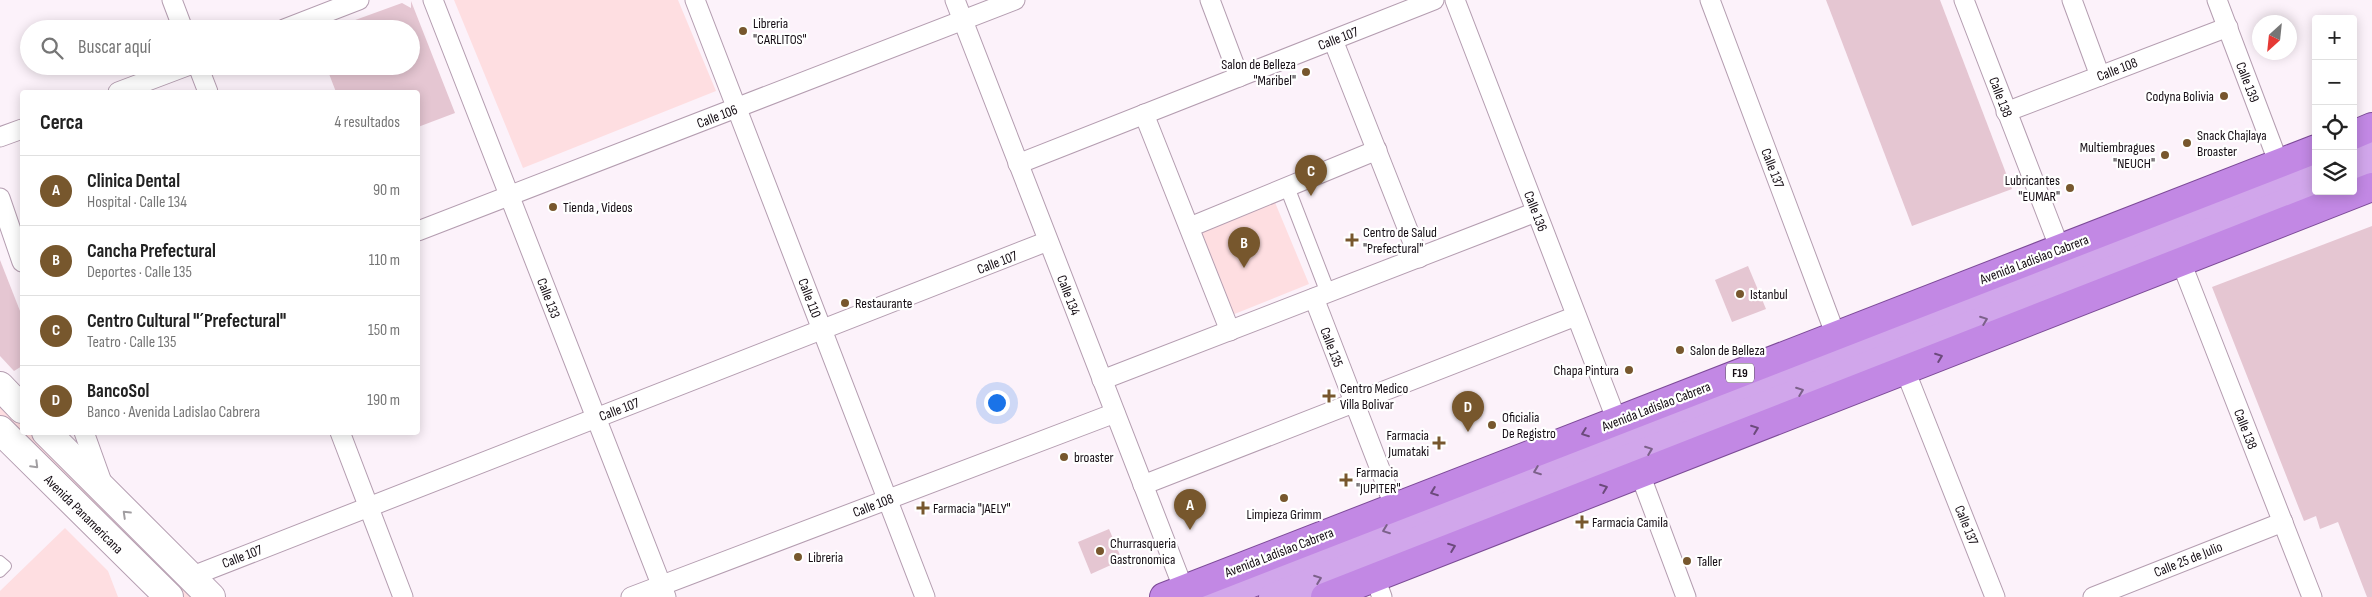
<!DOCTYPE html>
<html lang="es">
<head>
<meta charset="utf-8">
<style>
  body { margin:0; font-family:"Sofia Sans Condensed",sans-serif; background:#f2f2f2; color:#222 }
  .controls { position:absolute; right:15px; top:15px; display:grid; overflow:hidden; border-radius:5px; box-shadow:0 2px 12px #0003 }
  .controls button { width:45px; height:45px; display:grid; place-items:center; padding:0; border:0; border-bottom:1px solid #e0e0e0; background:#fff; color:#222; font:25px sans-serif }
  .compass { position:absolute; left:2252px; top:15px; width:45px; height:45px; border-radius:50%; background:#fff; box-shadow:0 2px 12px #0003; rotate:207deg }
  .you { position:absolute; left:996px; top:402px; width:18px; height:18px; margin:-12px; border:4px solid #fff; border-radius:50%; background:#1a73e8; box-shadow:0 0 0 8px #1a73e833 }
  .badge { display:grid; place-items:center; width:32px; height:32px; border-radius:50%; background:#77572d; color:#fff; font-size:16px; font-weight:700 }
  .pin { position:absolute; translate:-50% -41px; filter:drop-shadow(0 1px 2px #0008) }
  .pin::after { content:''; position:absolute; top:26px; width:18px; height:15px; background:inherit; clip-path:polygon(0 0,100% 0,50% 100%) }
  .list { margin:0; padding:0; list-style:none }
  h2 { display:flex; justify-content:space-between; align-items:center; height:65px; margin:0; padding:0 20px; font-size:21px }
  h2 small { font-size:16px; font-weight:400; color:#767676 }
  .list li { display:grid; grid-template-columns:32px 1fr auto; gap:15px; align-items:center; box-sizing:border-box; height:70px; padding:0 20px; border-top:1px solid #e0e0e0 }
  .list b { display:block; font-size:19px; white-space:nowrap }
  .list p { margin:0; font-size:16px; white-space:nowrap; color:#767676 }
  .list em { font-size:16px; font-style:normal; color:#767676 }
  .icon { flex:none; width:28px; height:28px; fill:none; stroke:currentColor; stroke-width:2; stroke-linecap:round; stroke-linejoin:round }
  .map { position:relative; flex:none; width:2372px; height:597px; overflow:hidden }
  .search { position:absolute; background:#fff; box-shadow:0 2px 12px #0003; left:20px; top:20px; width:400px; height:55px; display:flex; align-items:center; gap:12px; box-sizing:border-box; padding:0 18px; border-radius:28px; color:#767676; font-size:19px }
  .panel { position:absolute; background:#fff; box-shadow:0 2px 12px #0003; left:20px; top:90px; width:400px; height:345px; border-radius:5px }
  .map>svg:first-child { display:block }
  .green { fill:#fedee1 }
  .building { fill:#e5c6d2 }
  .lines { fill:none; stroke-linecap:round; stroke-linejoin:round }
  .service-casing { stroke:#b49db0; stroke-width:12 }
  .pedestrian-casing { stroke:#b49db0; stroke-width:16 }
  .minor-casing { stroke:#b49db0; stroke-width:21 }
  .secondary-casing { stroke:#b49db0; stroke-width:30 }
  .primary-casing { stroke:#7c4a97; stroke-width:30 }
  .trunk-casing { stroke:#7c4a97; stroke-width:30 }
  .service { stroke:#fff; stroke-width:10 }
  .pedestrian { stroke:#fff; stroke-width:14 }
  .minor { stroke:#fff; stroke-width:19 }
  .secondary { stroke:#fff; stroke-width:28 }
  .primary { stroke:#d1a6eb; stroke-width:28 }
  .trunk { stroke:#c288e4; stroke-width:28 }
  .oneway { stroke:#7c618a }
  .oneway2 { stroke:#6c4a7c }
  .oneway3 { stroke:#a19ea1 }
  .poi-dot { fill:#77572d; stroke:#fff; stroke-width:2 }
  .labels { text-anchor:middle; stroke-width:4.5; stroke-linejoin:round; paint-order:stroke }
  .shield { fill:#fff; stroke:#5b565a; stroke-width:1 }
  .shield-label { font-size:12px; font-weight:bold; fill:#150d14 }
  .poi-label { font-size:14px; fill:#150d14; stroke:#fff; text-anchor:start }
  .street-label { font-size:14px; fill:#150d14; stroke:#fff }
</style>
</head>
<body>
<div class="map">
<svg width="2372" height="597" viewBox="0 0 2372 597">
  <rect width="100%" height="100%" fill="#fcf2fa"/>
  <g class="green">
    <path d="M454,0h224l38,91 -193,77z"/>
    <path d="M1274,200l35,84 -77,31 -35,-83z"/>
    <path d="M0,402l22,22v8l9,1 166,164h-13l-184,-181z"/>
    <path d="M65,528l43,43 10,26h-118v-6z"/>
  </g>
  <g class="building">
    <path d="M1826,0h114l72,189 -100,37z"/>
    <path d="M411,1l44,112 -37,14v-35h-82l-10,-26h85v-37l-75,-2 66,-24 9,5z"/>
    <path d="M2372,226v371h-5l-29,-75 -18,7 -4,-13 -12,5 -92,-234z"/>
    <path d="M0,260l22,56v50l-8,5 -14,-15z"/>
    <path d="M1748,266l18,43 -34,13 -17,-42z"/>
    <path d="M1109,529l13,31 -31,14 -13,-32z"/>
  </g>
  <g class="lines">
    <defs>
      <path id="service" d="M0,561l6,5 -6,6"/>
      <path id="pedestrian" d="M1287,187l41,106"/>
      <g id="minor">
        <path d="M172,0l11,29"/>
        <path d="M433,0l233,597"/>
        <path d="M695,0l230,597"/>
        <path d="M955,0l229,590"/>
        <path d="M1210,0l29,77"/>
        <path d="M1455,0l162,421"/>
        <path d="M1710,0l126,336"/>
        <path d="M1964,0l96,249"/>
        <path d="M2072,0l28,76"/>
        <path d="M2217,0l62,164"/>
        <path d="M284,29l75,-29"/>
        <path d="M1333,40l86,218"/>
        <path d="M198,66l10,26"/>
        <path d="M118,92l69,-26"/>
        <path d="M2006,112l222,-85"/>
        <path d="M1144,114l86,217"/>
        <path d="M0,137l22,-8"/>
        <path d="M1018,164l416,-164"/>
        <path d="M0,198l22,64"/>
        <path d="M1190,227l187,-77"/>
        <path d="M418,231l597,-231"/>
        <path d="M2181,262l131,335"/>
        <path d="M1314,298l81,210"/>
        <path d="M1905,370l90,227"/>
        <path d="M1102,380l434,-168"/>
        <path d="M84,432l19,53"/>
        <path d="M340,432l63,165"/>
        <path d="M1640,474l46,123"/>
        <path d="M1143,485l433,-169"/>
        <path d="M190,577l858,-336"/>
        <path d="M1375,578l7,19"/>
        <path d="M631,597l484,-184"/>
        <path d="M2093,597l190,-75"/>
      </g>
      <g id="secondary">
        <path d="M0,386l22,23"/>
        <path d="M0,430l169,167"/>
        <path d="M46,432l165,165"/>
      </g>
      <g id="primary">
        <path d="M2353,151l19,-7"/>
        <path d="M2353,176l19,-7"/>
        <path d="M1216,597l1100,-431"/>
        <path d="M1273,597l1043,-406"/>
      </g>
      <g id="trunk">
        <path d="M2353,135l19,-8"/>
        <path d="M1164,597l1152,-448"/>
        <path d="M1325,597l1047,-410"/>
      </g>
    </defs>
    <use href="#service" class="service-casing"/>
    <use href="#pedestrian" class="pedestrian-casing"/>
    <use href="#minor" class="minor-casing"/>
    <use href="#secondary" class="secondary-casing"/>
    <use href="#primary" class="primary-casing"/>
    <use href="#trunk" class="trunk-casing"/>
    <use href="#service" class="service"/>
    <use href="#pedestrian" class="pedestrian"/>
    <use href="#minor" class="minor"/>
    <use href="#secondary" class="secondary"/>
    <use href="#primary" class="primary"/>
    <use href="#trunk" class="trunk"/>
  </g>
  <defs><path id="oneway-chevron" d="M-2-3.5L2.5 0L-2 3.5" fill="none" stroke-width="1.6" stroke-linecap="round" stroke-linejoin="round" transform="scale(1.25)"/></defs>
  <g class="oneway">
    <use href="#oneway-chevron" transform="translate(1984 320) rotate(-21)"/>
    <use href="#oneway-chevron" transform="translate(1800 391) rotate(-21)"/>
    <use href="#oneway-chevron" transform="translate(1649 450) rotate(-21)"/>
    <use href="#oneway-chevron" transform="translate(1537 471) rotate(159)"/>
    <use href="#oneway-chevron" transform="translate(1386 530) rotate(159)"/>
    <use href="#oneway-chevron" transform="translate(1318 579) rotate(-21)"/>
  </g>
  <g class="oneway2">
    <use href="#oneway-chevron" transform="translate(1939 357) rotate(-21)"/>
    <use href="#oneway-chevron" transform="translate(1755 429) rotate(-21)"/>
    <use href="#oneway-chevron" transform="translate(1585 433) rotate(159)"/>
    <use href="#oneway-chevron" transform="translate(1604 488) rotate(-21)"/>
    <use href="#oneway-chevron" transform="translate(1434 492) rotate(159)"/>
    <use href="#oneway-chevron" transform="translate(1452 547) rotate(-21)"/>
  </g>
  <g class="oneway3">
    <use href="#oneway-chevron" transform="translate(35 465) rotate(45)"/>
    <use href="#oneway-chevron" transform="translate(126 514) rotate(-136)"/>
  </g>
  <g class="poi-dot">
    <circle cx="743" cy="31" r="5"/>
    <circle cx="1306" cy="72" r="5"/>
    <circle cx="2224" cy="96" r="5"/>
    <circle cx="2187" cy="143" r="5"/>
    <circle cx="2165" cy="155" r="5"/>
    <circle cx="2070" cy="188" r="5"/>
    <circle cx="553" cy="207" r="5"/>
    <path d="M1349.5 232.5h5v5h5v5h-5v5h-5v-5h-5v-5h5z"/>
    <circle cx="1740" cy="294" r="5"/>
    <circle cx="845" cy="303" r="5"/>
    <circle cx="1680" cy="350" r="5"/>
    <circle cx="1629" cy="370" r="5"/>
    <path d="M1326.5 388.5h5v5h5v5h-5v5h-5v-5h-5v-5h5z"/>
    <circle cx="1492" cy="425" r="5"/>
    <path d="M1436.5 435.5h5v5h5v5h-5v5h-5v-5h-5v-5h5z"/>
    <circle cx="1064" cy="457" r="5"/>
    <path d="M1343.5 472.5h5v5h5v5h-5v5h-5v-5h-5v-5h5z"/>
    <circle cx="1284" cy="498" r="5"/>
    <path d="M920.5 500.5h5v5h5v5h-5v5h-5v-5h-5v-5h5z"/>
    <path d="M1579.5 514.5h5v5h5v5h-5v5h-5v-5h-5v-5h5z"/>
    <circle cx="1100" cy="551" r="5"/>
    <circle cx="798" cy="557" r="5"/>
    <circle cx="1687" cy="561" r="5"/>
  </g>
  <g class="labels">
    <rect class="shield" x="1726" y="363.5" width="28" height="19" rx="4"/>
    <g class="shield-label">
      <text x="1740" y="377">F19</text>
    </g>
    <g class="poi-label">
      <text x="753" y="28">Libreria<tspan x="753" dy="16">"CARLITOS"</tspan></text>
      <text x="1296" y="69" text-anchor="end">Salon de Belleza<tspan x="1296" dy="16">"Maribel"</tspan></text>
      <text x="2214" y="101" text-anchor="end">Codyna Bolivia</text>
      <text x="2197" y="140">Snack Chajlaya<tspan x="2197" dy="16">Broaster</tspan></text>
      <text x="2155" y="152" text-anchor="end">Multiembragues<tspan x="2155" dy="16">"NEUCH"</tspan></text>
      <text x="2060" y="185" text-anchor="end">Lubricantes<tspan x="2060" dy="16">"EUMAR"</tspan></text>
      <text x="563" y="212">Tienda , Videos</text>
      <text x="1363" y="237">Centro de Salud<tspan x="1363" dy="16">"Prefectural"</tspan></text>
      <text x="1750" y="299">Istanbul</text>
      <text x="855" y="308">Restaurante</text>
      <text x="1690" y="355">Salon de Belleza</text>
      <text x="1619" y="375" text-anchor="end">Chapa Pintura</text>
      <text x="1340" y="393">Centro Medico<tspan x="1340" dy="16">Villa Bolivar</tspan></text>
      <text x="1502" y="422">Oficialia<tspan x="1502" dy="16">De Registro</tspan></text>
      <text x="1429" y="440" text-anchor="end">Farmacia<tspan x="1429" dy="16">Jumataki</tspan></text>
      <text x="1074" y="462">broaster</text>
      <text x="1356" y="477">Farmacia<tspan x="1356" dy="16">"JUPITER"</tspan></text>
      <text x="933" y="513">Farmacia "JAELY"</text>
      <text x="1284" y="519" text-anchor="middle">Limpieza Grimm</text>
      <text x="1592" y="527">Farmacia Camila</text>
      <text x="1110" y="548">Churrasqueria<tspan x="1110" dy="16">Gastronomica</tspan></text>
      <text x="808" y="562">Libreria</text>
      <text x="1697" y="566">Taller</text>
    </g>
    <g class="street-label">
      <text transform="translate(1338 38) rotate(-21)" y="5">Calle 107</text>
      <text transform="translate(2117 69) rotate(-21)" y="5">Calle 108</text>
      <text transform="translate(2248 82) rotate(69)" y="5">Calle 139</text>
      <text transform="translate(2001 97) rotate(69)" y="5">Calle 138</text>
      <text transform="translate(717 116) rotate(-21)" y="5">Calle 106</text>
      <text transform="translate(1773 168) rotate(69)" y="5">Calle 137</text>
      <text transform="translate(1536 211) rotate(69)" y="5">Calle 136</text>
      <text transform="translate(2034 259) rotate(-21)" y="5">Avenida Ladislao Cabrera</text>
      <text transform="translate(997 262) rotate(-21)" y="5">Calle 107</text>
      <text transform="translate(1069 295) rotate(69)" y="5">Calle 134</text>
      <text transform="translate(549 298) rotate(69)" y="5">Calle 133</text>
      <text transform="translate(810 298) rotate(69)" y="5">Calle 110</text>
      <text transform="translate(1332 347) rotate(69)" y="5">Calle 135</text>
      <text transform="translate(1656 406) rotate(-21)" y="5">Avenida Ladislao Cabrera</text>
      <text transform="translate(619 409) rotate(-21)" y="5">Calle 107</text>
      <text transform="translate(2246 429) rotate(69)" y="5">Calle 138</text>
      <text transform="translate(873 505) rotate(-21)" y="5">Calle 108</text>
      <text transform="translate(84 514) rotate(45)" y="5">Avenida Panamericana</text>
      <text transform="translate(1967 525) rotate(68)" y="5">Calle 137</text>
      <text transform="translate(1279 552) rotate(-21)" y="5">Avenida Ladislao Cabrera</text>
      <text transform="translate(242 556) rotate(-21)" y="5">Calle 107</text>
      <text transform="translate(2188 559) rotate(-22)" y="5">Calle 25 de Julio</text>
    </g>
  </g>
</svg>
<div class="controls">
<button>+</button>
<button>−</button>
<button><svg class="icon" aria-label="locate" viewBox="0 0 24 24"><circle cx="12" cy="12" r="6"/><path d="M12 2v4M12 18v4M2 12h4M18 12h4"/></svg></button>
<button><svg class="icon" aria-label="layers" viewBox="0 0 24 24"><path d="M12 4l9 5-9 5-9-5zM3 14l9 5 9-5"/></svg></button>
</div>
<svg class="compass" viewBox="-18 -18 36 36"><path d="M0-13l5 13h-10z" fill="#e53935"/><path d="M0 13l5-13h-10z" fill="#767676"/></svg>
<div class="you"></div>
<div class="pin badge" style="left:1190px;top:530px">A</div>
<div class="pin badge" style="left:1244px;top:268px">B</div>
<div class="pin badge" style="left:1311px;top:196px">C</div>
<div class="pin badge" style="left:1468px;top:432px">D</div>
<div class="search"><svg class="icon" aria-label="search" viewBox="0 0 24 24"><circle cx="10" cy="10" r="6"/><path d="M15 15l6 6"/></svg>Buscar aquí</div>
<section class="panel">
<h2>Cerca<small>4 resultados</small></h2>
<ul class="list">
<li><span class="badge">A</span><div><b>Clinica Dental</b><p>Hospital · Calle 134</p></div><em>90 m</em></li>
<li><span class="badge">B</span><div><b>Cancha Prefectural</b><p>Deportes · Calle 135</p></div><em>110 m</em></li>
<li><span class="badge">C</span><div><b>Centro Cultural &quot;´Prefectural&quot;</b><p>Teatro · Calle 135</p></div><em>150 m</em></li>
<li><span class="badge">D</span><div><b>BancoSol</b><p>Banco · Avenida Ladislao Cabrera</p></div><em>190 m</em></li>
</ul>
</section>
</div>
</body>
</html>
